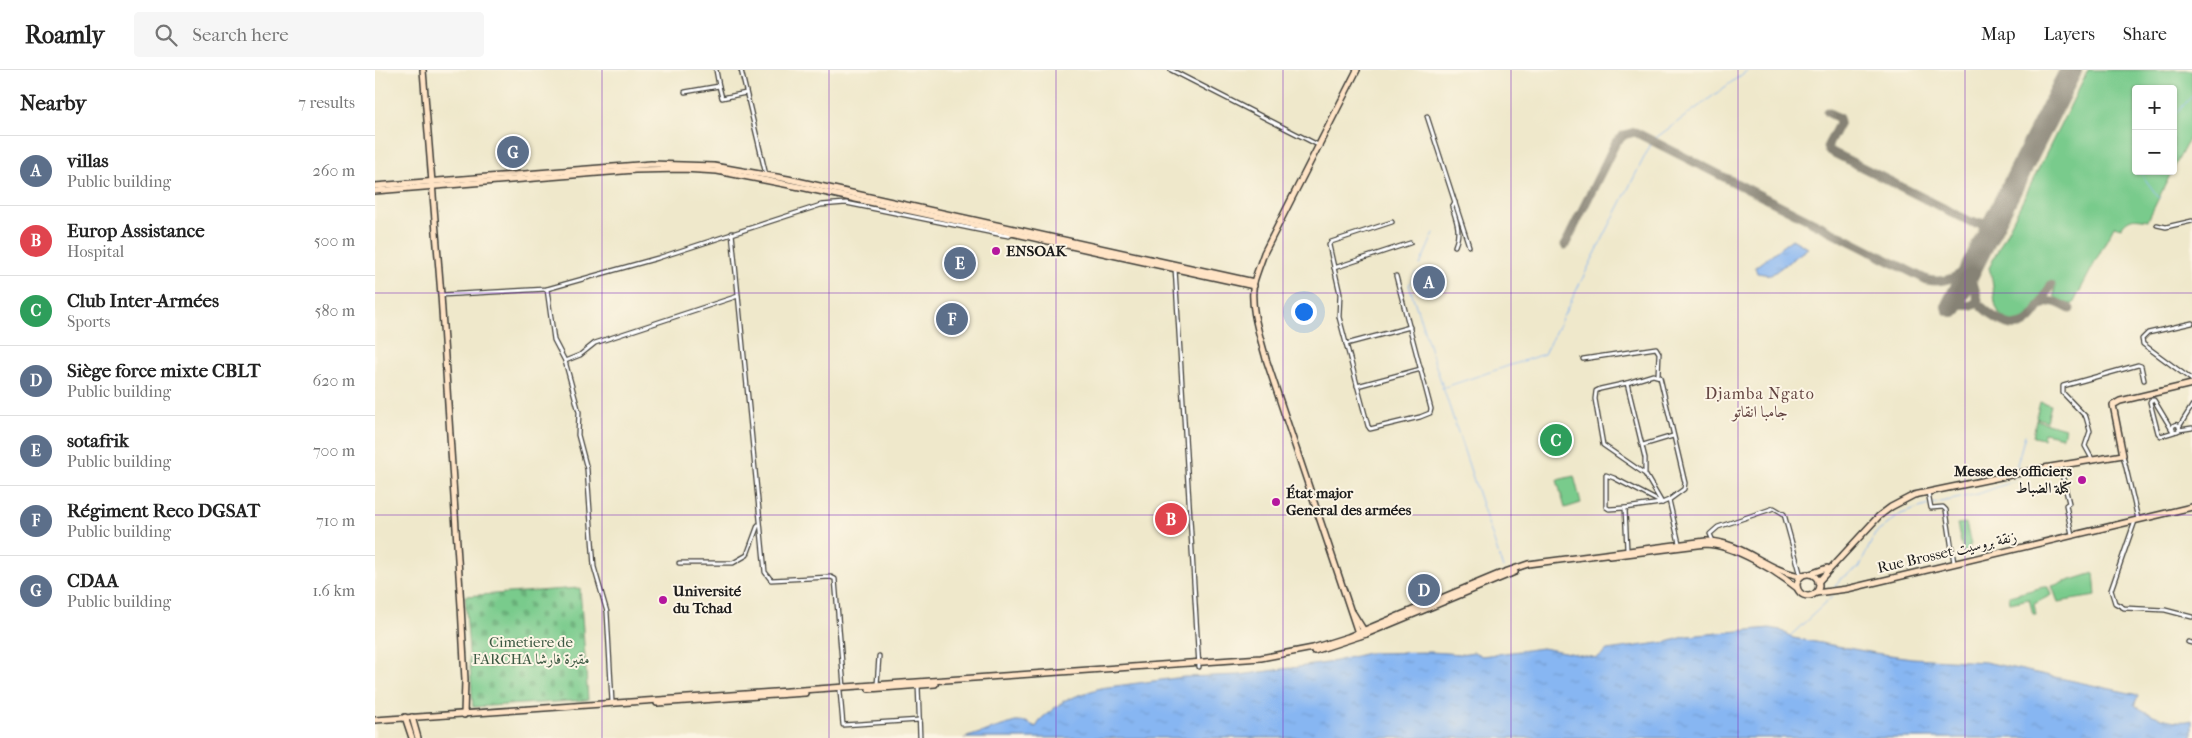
<!DOCTYPE html>
<html lang="en">
<head>
<meta charset="utf-8">
<style>
  body { margin:0; font-family:"IM FELL French Canon",Amiri,serif; background:#f6f6f6; color:#222 }
  .controls { position:absolute; right:15px; top:15px; display:grid; overflow:hidden; border-radius:5px; box-shadow:0 1px 4px #0004 }
  .controls button { width:45px; height:45px; display:grid; place-items:center; padding:0; border:0; border-bottom:1px solid #e0e0e0; background:#fff; color:#222; font:25px sans-serif }
  .you { position:absolute; left:928px; top:241px; width:18px; height:18px; margin:-12px; border:4px solid #fff; border-radius:50%; background:#1a73e8; box-shadow:0 0 0 8px #1a73e833 }
  .badge { display:grid; place-items:center; width:32px; height:32px; border-radius:50%; background:#b45309; color:#fff; font-size:16px; font-weight:700 }
  .pin { position:absolute; translate:-50% -50%; border:2px solid #fff; box-shadow:0 1px 5px #0006 }
  .list { margin:0; padding:0; list-style:none }
  h2 { display:flex; justify-content:space-between; align-items:center; height:65px; margin:0; padding:0 20px; font-size:21px }
  h2 small { font-size:16px; font-weight:400; color:#767676 }
  .list li { display:grid; grid-template-columns:32px 1fr auto; gap:15px; align-items:center; box-sizing:border-box; height:70px; padding:0 20px; border-top:1px solid #e0e0e0 }
  .list b { display:block; font-size:19px; white-space:nowrap }
  .list p { margin:0; font-size:16px; white-space:nowrap; color:#767676 }
  .list em { font-size:16px; font-style:normal; color:#767676 }
  .icon { flex:none; width:28px; height:28px; fill:none; stroke:currentColor; stroke-width:2; stroke-linecap:round; stroke-linejoin:round }
  .map { position:relative; flex:none; width:1817px; height:668px; overflow:hidden }
  header { display:flex; align-items:center; gap:30px; box-sizing:border-box; height:70px; padding:0 25px; background:#fff; border-bottom:1px solid #e0e0e0 }
  header strong { font-size:24px }
  nav { display:flex; gap:28px; margin-inline-start:auto; font-size:18px }
  .search { width:350px; height:45px; background:#f6f6f6; display:flex; align-items:center; gap:12px; box-sizing:border-box; padding:0 18px; border-radius:5px; color:#767676; font-size:19px }
  main { display:flex }
  aside { flex:1; background:#fff }
  .map>svg:first-child { display:block }
  .green { fill:#79cb8c; stroke:#4a7454 }
  .cemetery { fill:url(#cemetery-stones); stroke:#4a7454 }
  .water { fill:url(#water-ripples); stroke:#526987 }
  .lines { fill:none; stroke-linecap:round; stroke-linejoin:round }
  .stream { stroke:#87b6f2; stroke-width:1 }
  .taxiway { stroke:#868274; stroke-width:9 }
  .runway { stroke:#868274; stroke-width:22 }
  .street-casing { stroke:#3c3b36; stroke-width:5.5 }
  .secondary-casing { stroke:#3c3b36; stroke-width:8 }
  .street { stroke:#fff; stroke-width:3 }
  .secondary { stroke:#ffe4c6; stroke-width:5 }
  .grid { fill:none; stroke:#7b2cbf; stroke-width:1; stroke-opacity:0.55 }
  .poi-dot { fill:#b5179e; stroke:#fcf5e5; stroke-width:2 }
  .labels { text-anchor:middle; stroke-width:4; stroke-linejoin:round; paint-order:stroke }
  .poi-label { font-size:15px; font-weight:bold; fill:#1c1c1c; stroke:#fcf5e5; text-anchor:start }
  .street-label { font-size:15px; fill:#1c1c1c; stroke:#fcf5e5 }
  .park-label { font-size:15px; fill:#3d5943; stroke:#fcf5e5 }
  .neighbourhood-label { font-size:16px; letter-spacing:1px; fill:#634441; stroke:#fcf5e5 }
</style>
</head>
<body>
<header>
<strong>Roamly</strong>
<div class="search"><svg class="icon" aria-label="search" viewBox="0 0 24 24"><circle cx="10" cy="10" r="6"/><path d="M15 15l6 6"/></svg>Search here</div>
<nav><a>Map</a><a>Layers</a><a>Share</a></nav>
</header>
<main>
<aside>
<h2>Nearby<small>7 results</small></h2>
<ul class="list">
<li><span class="badge" style="background:#5c6f8a">A</span><div><b>villas</b><p>Public building</p></div><em>260 m</em></li>
<li><span class="badge" style="background:#e0444e">B</span><div><b>Europ Assistance</b><p>Hospital</p></div><em>500 m</em></li>
<li><span class="badge" style="background:#2e9e5b">C</span><div><b>Club Inter-Armées</b><p>Sports</p></div><em>580 m</em></li>
<li><span class="badge" style="background:#5c6f8a">D</span><div><b>Siège force mixte CBLT</b><p>Public building</p></div><em>620 m</em></li>
<li><span class="badge" style="background:#5c6f8a">E</span><div><b>sotafrik</b><p>Public building</p></div><em>700 m</em></li>
<li><span class="badge" style="background:#5c6f8a">F</span><div><b>Régiment Reco DGSAT</b><p>Public building</p></div><em>710 m</em></li>
<li><span class="badge" style="background:#5c6f8a">G</span><div><b>CDAA</b><p>Public building</p></div><em>1.6 km</em></li>
</ul>
</aside>
<div class="map">
<svg width="1817" height="668" viewBox="0 0 1817 668">
  <defs>
    <pattern id="cemetery-stones" width="16" height="16" patternUnits="userSpaceOnUse" patternTransform="scale(1.25)"><rect width="16" height="16" fill="#79cb8c"/><path d="M2 7V4a2 2 0 0 1 4 0v3zM10 15v-3a2 2 0 0 1 4 0v3z" fill="#68ae78"/></pattern>
    <pattern id="water-ripples" width="26" height="14" patternUnits="userSpaceOnUse" patternTransform="scale(1.25)"><rect width="26" height="14" fill="#87b6f2"/><path d="M2 4q2-2 4 0t4 0M15 11q2-2 4 0t4 0" fill="none" stroke="#749ccf"/></pattern>
  </defs>
  <rect width="100%" height="100%" fill="#fcf5e5"/>
  <filter id="ink" filterUnits="userSpaceOnUse"><feTurbulence type="fractalNoise" baseFrequency=".02" numOctaves="2"/><feDisplacementMap in="SourceGraphic" scale="10" xChannelSelector="R" yChannelSelector="G"/><feConvolveMatrix kernelMatrix="1 2 1 2 8 2 1 2 1" color-interpolation-filters="sRGB"/></filter>
  <filter id="wash" filterUnits="userSpaceOnUse"><feTurbulence type="fractalNoise" baseFrequency=".0096" numOctaves="4" result="noise"/><feDisplacementMap in="SourceGraphic" scale="20" xChannelSelector="R" yChannelSelector="G"/><feGaussianBlur stdDeviation="1.12" result="paint"/><feColorMatrix in="noise" values="0 0 0 0 0 0 0 0 0 0 0 0 0 0 0 0 0 1.4 0 .05"/><feComposite in="paint" operator="in"/></filter>
  <g filter="url(#wash)">
    <rect width="100%" height="100%" fill="#efe8cb"/>
    <g class="green">
      <path d="M1713,0h104v63l-19,37v-81h-37v82h36l-24,49c-13,-2 -19,-4 -27,8l-7,-2 -41,78c-9,0 -14,-2 -19,-9l1,-8 -7,-4c-7,14 -18,49 -40,38 -7,-3 -12,-12 -13,-19 -2,-12 -2,-22 -6,-34z"/>
      <path d="M1665,332l11,3 -4,16 -11,-3z"/>
      <path d="M1661,350l29,8 -2,9 -19,-4 -1,6 -10,-2z"/>
      <path d="M1199,406l7,27 -16,5 -8,-28z"/>
      <path d="M1591,453l5,22h-2l1,5 -7,2 -6,-28z"/>
      <path d="M1719,503l2,23 -38,6 -6,-16z"/>
      <path d="M1668,517h5l3,8 -17,9 2,10h-3l-4,-15 -19,4 -1,-7z"/>
    </g>
    <path class="cemetery" d="M205,518l8,112 -115,7 -8,-111z"/>
    <g class="water">
      <path d="M1417,169l16,9 -37,27 -14,-2 -2,-6z"/>
      <path d="M1395,558l10,2 13,8 82,15 37,5 73,4 149,32 4,2 -3,7 1,3c13,9 40,19 56,14v18h-1228l51,-16h11l10,5 6,-9 23,-18 35,-12 84,-11 56,-2 87,-12 41,-10 63,-1 30,2 13,-2 8,4 60,-8 55,10 10,-8 60,-8 21,-6z"/>
    </g>
    <g class="lines">
      <g class="stream">
        <path d="M1798,47l19,-21"/>
        <path d="M1764,101l20,27"/>
        <path d="M1045,195l14,-32"/>
        <path d="M1041,202l-7,13 94,283"/>
        <path d="M1067,318l102,-34 109,-214 95,-70"/>
        <path d="M1640,402l10,-37"/>
        <path d="M1557,434l46,-10 39,-14 -1,-3"/>
        <path d="M1459,518l6,-9 19,-11 16,-34 26,-20 27,-9"/>
        <path d="M1414,567l44,-41"/>
      </g>
      <g class="taxiway">
        <path d="M1452,42l12,6 1,4 -13,25 1,3 143,72c14,3 23,-2 30,-13"/>
        <path d="M1190,175l51,-103 8,-7 11,-3 292,148c21,4 36,-5 49,-21l-5,16 7,25c-8,11 -23,4 -25,-8l5,-12 9,-4"/>
        <path d="M1666,236c9,-9 19,-2 29,3"/>
        <path d="M1607,237c39,35 50,16 69,-22"/>
      </g>
      <path class="runway" d="M1577,236l119,-236"/>
    </g>
  </g>
  <g filter="url(#ink)">
    <g class="lines">
      <defs>
        <g id="street">
          <path d="M341,0l3,16"/>
          <path d="M366,0l25,105"/>
          <path d="M796,0l149,76"/>
          <path d="M310,22l34,-6 3,12 24,-5"/>
          <path d="M1052,46l42,130"/>
          <path d="M1080,132l-3,5c5,15 9,25 3,39"/>
          <path d="M1017,152l-61,20 -2,3 11,49 -1,23 29,109 2,3 50,-12 10,-4 1,-4 -35,-133"/>
          <path d="M1782,155l9,2 26,-6"/>
          <path d="M357,163l33,339 6,8 60,-3 4,2 9,108"/>
          <path d="M800,198l24,399"/>
          <path d="M959,198l76,-25"/>
          <path d="M172,219l7,51 11,21 14,51 -1,23 9,34 7,98 13,45 5,90"/>
          <path d="M66,225l106,-6 111,-31 163,-53 25,-2 157,32 6,1 4,-3"/>
          <path d="M1817,253l-44,10 -6,6 1,5 49,36"/>
          <path d="M971,274l64,-17"/>
          <path d="M1208,289l73,-11 3,5 -1,22"/>
          <path d="M190,291l15,-6 15,-12 143,-47"/>
          <path d="M1252,313l26,-8 7,2 25,106 -1,6 -15,11"/>
          <path d="M982,316l64,-17"/>
          <circle cx="1801" cy="358" r="3.5"/>
          <path d="M1804,357l13,-21"/>
          <path d="M1797,360l-18,-30h-3l-1,2 8,31 3,3 13,-4"/>
          <path d="M1804,360l13,-2"/>
          <path d="M1268,375l30,-9"/>
          <path d="M1748,385l15,64"/>
          <path d="M1717,389l-7,-13 5,-15 -4,-14 -23,-24v-7l75,-21 3,1 3,14"/>
          <path d="M1685,396l9,37 -3,2 6,30"/>
          <path d="M1270,404v-16l-18,-75 -27,6 -4,2 -1,8 8,46 42,29 17,29 7,-3 10,43"/>
          <path d="M1553,422l3,16 12,-1 3,3 8,53"/>
          <path d="M1250,438l-16,1 -3,-2v-32l8,3 48,25"/>
          <path d="M1760,451l-24,69 4,13 9,5 41,2 27,7"/>
          <path d="M1338,471l-3,-7 8,-7 56,-19 10,6 17,62"/>
          <path d="M1252,480l-2,-42 36,-5"/>
          <path d="M304,493h54l14,-8 11,-30"/>
          <path d="M1813,572l4,1"/>
          <path d="M543,614l2,54"/>
          <path d="M502,615l2,-29"/>
          <path d="M465,621l3,34 77,-5"/>
        </g>
        <g id="secondary">
          <path d="M48,0l18,225 20,311 4,74 -1,35"/>
          <path d="M982,0l-93,183c-3,9 -7,19 -10,29 -5,24 6,54 12,77l93,277"/>
          <path d="M0,116l276,-22 63,2 74,13 466,103"/>
          <path d="M0,121l260,-21 48,-1 34,2 88,17 449,98"/>
          <path d="M1235,486l96,-12c28,1 70,27 91,44"/>
          <circle cx="1433" cy="515" r="11"/>
          <path d="M1435,504l17,-6"/>
          <path d="M1443,512l61,-66 12,-9 23,-12 130,-27 79,-13 -10,-50 7,-4 72,-17"/>
          <path d="M1441,523l31,-4 345,-82"/>
          <path d="M978,543l13,21"/>
          <path d="M939,581l52,-17 149,-62"/>
          <path d="M494,619l66,-5"/>
          <path d="M282,633l148,-10"/>
          <path d="M30,647l7,21"/>
          <path d="M37,647l6,21"/>
          <path d="M0,650l886,-62 52,-10 35,-11 151,-63 29,-10 178,-23c36,0 60,30 95,35"/>
        </g>
      </defs>
      <use href="#street" class="street-casing"/>
      <use href="#secondary" class="secondary-casing"/>
      <use href="#street" class="street"/>
      <use href="#secondary" class="secondary"/>
    </g>
  </g>
  <path class="grid" d="M227,0v668M454,0v668M681,0v668M908,0v668M1136,0v668M1363,0v668M1590,0v668M0,223h1817M0,445h1817"/>
  <g class="poi-dot">
    <circle cx="621" cy="181" r="5"/>
    <circle cx="1707" cy="410" r="5"/>
    <circle cx="901" cy="432" r="5"/>
    <circle cx="288" cy="530" r="5"/>
  </g>
  <g class="labels">
    <g class="poi-label">
      <text x="631" y="186">ENSOAK</text>
      <text x="1697" y="406" text-anchor="end">Messe des officiers<tspan x="1697" dy="17">كتلة الضباط</tspan></text>
      <text x="911" y="428">État major<tspan x="911" dy="17">General des armées</tspan></text>
      <text x="298" y="526">Université<tspan x="298" dy="17">du Tchad</tspan></text>
    </g>
    <g class="street-label">
      <text transform="translate(1572 482) rotate(-13)" y="5">Rue Brosset زنقة بروسيت</text>
    </g>
    <g class="park-label">
      <text x="156" y="577">Cimetiere de<tspan x="156" dy="17">FARCHA مقبرة فارشا</tspan></text>
    </g>
    <g class="neighbourhood-label">
      <text x="1385" y="329">Djamba Ngato<tspan x="1385" dy="18">جامبا انقاتو</tspan></text>
    </g>
  </g>
</svg>
<div class="controls">
<button>+</button>
<button>−</button>
</div>
<div class="you"></div>
<div class="pin badge" style="left:1054px;top:212px;background:#5c6f8a">A</div>
<div class="pin badge" style="left:796px;top:449px;background:#e0444e">B</div>
<div class="pin badge" style="left:1181px;top:370px;background:#2e9e5b">C</div>
<div class="pin badge" style="left:1049px;top:520px;background:#5c6f8a">D</div>
<div class="pin badge" style="left:585px;top:193px;background:#5c6f8a">E</div>
<div class="pin badge" style="left:577px;top:249px;background:#5c6f8a">F</div>
<div class="pin badge" style="left:138px;top:82px;background:#5c6f8a">G</div>
</div>
</main>
</body>
</html>
